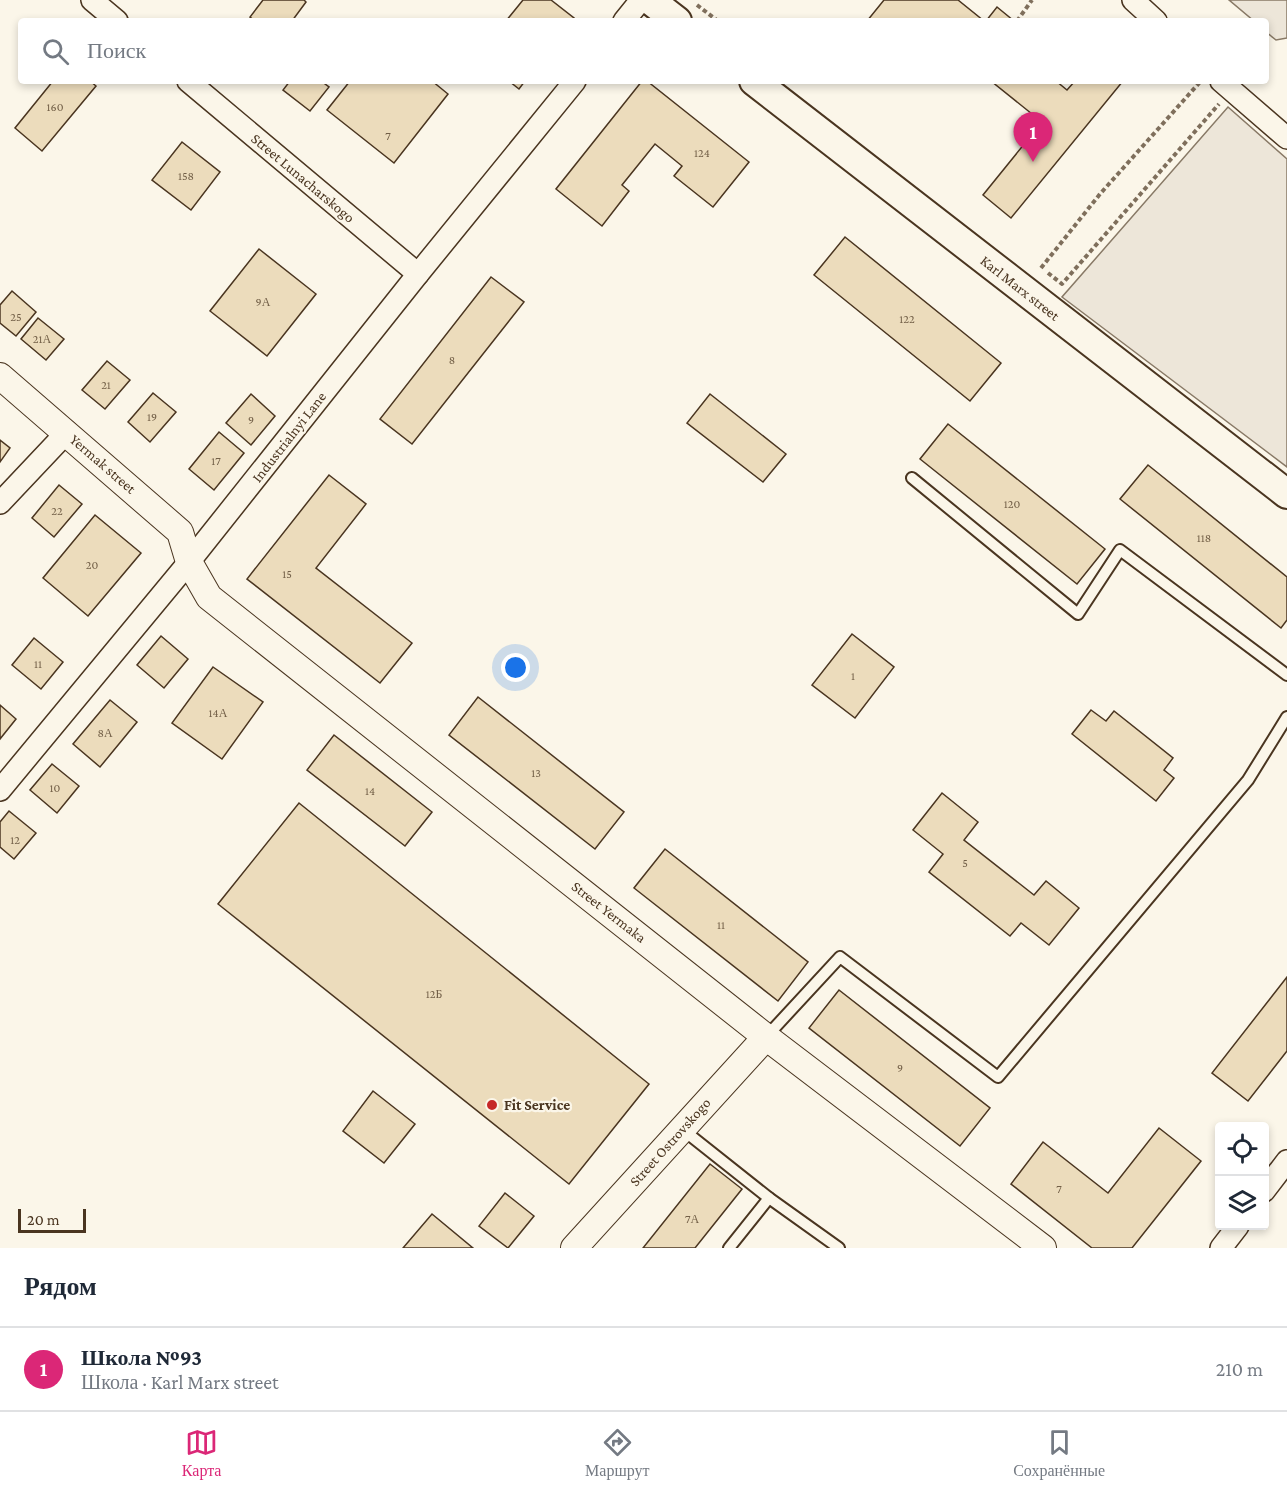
<!DOCTYPE html>
<html lang="ru">
<head>
<meta charset="utf-8">
<style>
  body { margin:0; font-family:"Crimson Pro",serif; background:#f6f6f7; color:#1f2937 }
  .controls { position:absolute; right:18px; bottom:18px; display:grid; overflow:hidden; border-radius:6px; box-shadow:0 3px 9px #0003 }
  .controls button { width:54px; height:54px; display:grid; place-items:center; padding:0; border:0; border-bottom:2px solid #e0e1e3; background:#fff; color:#1f2937; font:30px sans-serif }
  .scale { position:absolute; left:18px; bottom:15px; width:68px; box-sizing:border-box; padding-left:6px; border:3px solid #4a3520; border-top:0; font-size:16px; line-height:21px; white-space:nowrap; color:#4a3520; -webkit-text-stroke:4px #fbf6e9; paint-order:stroke }
  .you { position:absolute; left:516px; top:668px; width:21px; height:21px; margin:-15px; border:4px solid #fff; border-radius:50%; background:#1a73e8; box-shadow:0 0 0 9px #1a73e833 }
  .badge { display:grid; place-items:center; width:39px; height:39px; border-radius:50%; background:#db2777; color:#fff; font-size:20px; font-weight:700 }
  .pin { position:absolute; translate:-50% -50px; filter:drop-shadow(0 2px 3px #0008) }
  .pin::after { content:''; position:absolute; top:32px; width:21px; height:18px; background:inherit; clip-path:polygon(0 0,100% 0,50% 100%) }
  .list { margin:0; padding:0; list-style:none }
  h2 { display:flex; justify-content:space-between; align-items:center; height:78px; margin:0; padding:0 24px; font-size:26px }
  h2 small { font-size:20px; font-weight:400; color:#747a83 }
  .list li { display:grid; grid-template-columns:39px 1fr auto; gap:18px; align-items:center; box-sizing:border-box; height:84px; padding:0 24px; border-top:2px solid #e0e1e3 }
  .list b { display:block; font-size:22px; white-space:nowrap }
  .list p { margin:0; font-size:20px; white-space:nowrap; color:#747a83 }
  .list em { font-size:20px; font-style:normal; color:#747a83 }
  .icon { flex:none; width:33px; height:33px; fill:none; stroke:currentColor; stroke-width:2; stroke-linecap:round; stroke-linejoin:round }
  .map { position:relative; flex:none; width:1287px; height:1248px; overflow:hidden }
  .search { position:absolute; background:#fff; box-shadow:0 3px 9px #0003; left:18px; right:18px; top:18px; height:66px; display:flex; align-items:center; gap:15px; box-sizing:border-box; padding:0 21px; border-radius:6px; color:#747a83; font-size:22px }
  .sheet { height:162px; background:#fff }
  nav { display:flex; justify-content:space-around; align-items:center; box-sizing:border-box; height:84px; border-top:2px solid #e0e1e3; background:#fff; font-size:16px; color:#747a83 }
  nav a { display:grid; justify-items:center; gap:3px }
  nav .on { color:#db2777 }
  .map>svg:first-child { display:block }
  .green { fill:#ede6d9; stroke:#887966; stroke-width:1.5 }
  .building { fill:#ecdcbc; stroke:#4a3520; stroke-width:1.5 }
  .lines { fill:none; stroke-linecap:round; stroke-linejoin:round }
  .service-casing { stroke:#4a3520; stroke-width:14 }
  .minor-casing { stroke:#4a3520; stroke-width:24 }
  .tertiary-casing { stroke:#4a3520; stroke-width:28 }
  .secondary-casing { stroke:#4a3520; stroke-width:32 }
  .path { stroke:#7f6f5c; stroke-width:4; stroke-dasharray:4.5 3; stroke-linecap:butt }
  .service { stroke:#fbf6e9; stroke-width:10 }
  .minor { stroke:#fbf6e9; stroke-width:21 }
  .tertiary { stroke:#fbf6e9; stroke-width:26 }
  .secondary { stroke:#fbf6e9; stroke-width:28 }
  .poi-dot { fill:#c62828; stroke:#fbf6e9; stroke-width:2 }
  .labels { text-anchor:middle; stroke-width:4.5; stroke-linejoin:round; paint-order:stroke }
  .number-label { font-size:12px; fill:#725f47 }
  .street-label { font-size:15px; fill:#4a3520; stroke:#fbf6e9 }
  .poi-label { font-size:15px; font-weight:bold; fill:#4a3520; stroke:#fbf6e9; text-anchor:start }
</style>
</head>
<body>
<div class="map">
<svg width="1287" height="1248" viewBox="0 0 1287 1248">
  <rect width="100%" height="100%" fill="#fbf6e9"/>
  <g class="green">
    <path d="M1229,0h58v38l-11,2 -10,-8v-11h-12z"/>
    <path d="M1228,107l59,52v308l-225,-170z"/>
  </g>
  <g class="building">
    <path d="M263,0h41l2,2 -14,19h-37l-5,-4z"/>
    <path d="M523,0h28l23,18 -2,3h-66z"/>
    <path d="M884,0h74l26,21h-117z"/>
    <path d="M997,7l17,14h-28z"/>
    <path d="M53,81h37l6,5 -54,65 -27,-23z"/>
    <path d="M290,81h31l8,6 -19,24 -27,-21z"/>
    <path d="M350,81h82l16,13 -54,69 -67,-53z"/>
    <path d="M509,81h16l-6,8z"/>
    <path d="M642,81h5l102,81 -36,45 -39,-31 8,-10 -27,-22 -33,41 7,6 -27,35 -46,-37z"/>
    <path d="M991,81h65l11,9 8,-9h48l-112,137 -28,-23 59,-73z"/>
    <path d="M182,142l38,30 -29,38 -39,-30z"/>
    <path d="M845,237l156,126 -31,38 -156,-126z"/>
    <path d="M259,249l57,45 -49,62 -57,-45z"/>
    <path d="M491,277l33,25 -112,142 -32,-25z"/>
    <path d="M12,291l24,21 -20,24 -16,-13v-18z"/>
    <path d="M38,318l26,21 -18,21 -25,-21z"/>
    <path d="M107,361l23,19 -25,29 -23,-19z"/>
    <path d="M153,393l23,19 -26,30 -22,-20z"/>
    <path d="M251,394l24,22 -24,29 -25,-22z"/>
    <path d="M710,394l76,60 -23,28 -76,-59z"/>
    <path d="M948,424l157,125 -28,35 -157,-125z"/>
    <path d="M219,432l25,21 -30,37 -25,-21z"/>
    <path d="M0,440l10,8 -10,14z"/>
    <path d="M1148,465l139,112v43l-6,8 -161,-129z"/>
    <path d="M329,475l37,29 -50,64 96,75 -32,40 -133,-104z"/>
    <path d="M59,485l23,19 -28,33 -22,-19z"/>
    <path d="M95,515l46,38 -53,63 -45,-38z"/>
    <path d="M852,634l42,33 -39,51 -43,-33z"/>
    <path d="M161,636l27,23 -24,29 -27,-23z"/>
    <path d="M34,638l29,24 -22,27 -29,-24z"/>
    <path d="M213,667l50,35 -41,57 -50,-36z"/>
    <path d="M478,697l146,115 -29,37 -146,-114z"/>
    <path d="M110,700l27,22 -37,45 -27,-23z"/>
    <path d="M0,705l16,14 -16,20z"/>
    <path d="M1091,710l15,11 8,-10 59,47 -9,12 10,8 -18,23 -84,-67z"/>
    <path d="M334,735l98,77 -27,34 -98,-76z"/>
    <path d="M52,764l27,22 -22,27 -27,-23z"/>
    <path d="M942,793l36,29 -14,18 70,55 12,-14 33,27 -30,37 -28,-22 -11,13 -81,-64 14,-18 -30,-24z"/>
    <path d="M299,803l350,281 -80,100 -351,-280z"/>
    <path d="M9,811l27,22 -22,26 -14,-12v-25z"/>
    <path d="M665,849l143,113 -30,39 -144,-113z"/>
    <path d="M1287,977v74l-39,50 -36,-28z"/>
    <path d="M839,990l151,118 -30,38 -151,-118z"/>
    <path d="M373,1091l42,33 -31,39 -41,-32z"/>
    <path d="M1159,1128l42,33 -69,87h-40l-81,-64 32,-42 65,51z"/>
    <path d="M710,1164l32,25 -47,59h-52z"/>
    <path d="M505,1193l29,23 -26,32 -29,-22z"/>
    <path d="M432,1214l41,34h-70z"/>
  </g>
  <g class="lines">
    <defs>
      <g id="service">
        <path d="M912,478l166,136 42,-64 167,125"/>
        <path d="M766,1037l74,-80 158,120 250,-297 39,-63"/>
        <path d="M682,1129l87,69 -40,50"/>
        <path d="M769,1198l70,50"/>
      </g>
      <g id="minor">
        <path d="M92,0l25,21"/>
        <path d="M1133,0l23,21"/>
        <path d="M624,21l17,-21"/>
        <path d="M188,81l230,193"/>
        <path d="M1221,81l66,57"/>
        <path d="M0,503l67,-71"/>
        <path d="M0,790l189,-228 229,-288 157,-193"/>
        <path d="M1264,1191l23,-30"/>
        <path d="M1221,1248l17,-22"/>
      </g>
      <g id="tertiary">
        <path d="M0,376l180,156 9,30 20,35 557,440 277,211"/>
        <path d="M574,1248l192,-211"/>
      </g>
      <g id="secondary">
        <path d="M650,0l27,21"/>
        <path d="M754,81l533,413"/>
      </g>
    </defs>
    <use href="#service" class="service-casing"/>
    <use href="#minor" class="minor-casing"/>
    <use href="#tertiary" class="tertiary-casing"/>
    <use href="#secondary" class="secondary-casing"/>
    <g class="path">
      <path d="M697,5l21,16"/>
      <path d="M1017,21l15,-21"/>
      <path d="M1041,268l59,-74 100,-112"/>
      <path d="M1048,273l14,11 157,-180"/>
    </g>
    <use href="#service" class="service"/>
    <use href="#minor" class="minor"/>
    <use href="#tertiary" class="tertiary"/>
    <use href="#secondary" class="secondary"/>
  </g>
  <circle class="poi-dot" cx="492" cy="1105" r="6"/>
  <g class="labels">
    <g class="number-label">
      <text x="55" y="111">160</text>
      <text x="388" y="140">7</text>
      <text x="702" y="157">124</text>
      <text x="186" y="180">158</text>
      <text x="263" y="306">9А</text>
      <text x="16" y="321">25</text>
      <text x="907" y="323">122</text>
      <text x="42" y="343">21А</text>
      <text x="452" y="364">8</text>
      <text x="106" y="389">21</text>
      <text x="152" y="421">19</text>
      <text x="251" y="424">9</text>
      <text x="216" y="465">17</text>
      <text x="1012" y="508">120</text>
      <text x="57" y="515">22</text>
      <text x="1204" y="542">118</text>
      <text x="92" y="569">20</text>
      <text x="287" y="578">15</text>
      <text x="38" y="668">11</text>
      <text x="853" y="680">1</text>
      <text x="218" y="717">14А</text>
      <text x="105" y="737">8А</text>
      <text x="536" y="777">13</text>
      <text x="55" y="792">10</text>
      <text x="370" y="795">14</text>
      <text x="15" y="844">12</text>
      <text x="965" y="867">5</text>
      <text x="721" y="929">11</text>
      <text x="434" y="998">12Б</text>
      <text x="900" y="1072">9</text>
      <text x="1059" y="1193">7</text>
      <text x="692" y="1223">7А</text>
    </g>
    <g class="street-label">
      <text transform="translate(303 178) rotate(40)" y="5">Street Lunacharskogo</text>
      <text transform="translate(1020 288) rotate(38)" y="5">Karl Marx street</text>
      <text transform="translate(289 437) rotate(-52)" y="5">Industrialnyi Lane</text>
      <text transform="translate(103 464) rotate(41)" y="5">Yermak street</text>
      <text transform="translate(609 912) rotate(38)" y="5">Street Yermaka</text>
      <text transform="translate(670 1142) rotate(-48)" y="5">Street Ostrovskogo</text>
    </g>
    <g class="poi-label">
      <text x="504" y="1110">Fit Service</text>
    </g>
  </g>
</svg>
<div class="controls">
<button><svg class="icon" aria-label="locate" viewBox="0 0 24 24"><circle cx="12" cy="12" r="6"/><path d="M12 2v4M12 18v4M2 12h4M18 12h4"/></svg></button>
<button><svg class="icon" aria-label="layers" viewBox="0 0 24 24"><path d="M12 4l9 5-9 5-9-5zM3 14l9 5 9-5"/></svg></button>
</div>
<div class="scale">20 m</div>
<div class="you"></div>
<div class="pin badge" style="left:1033px;top:162px">1</div>
<div class="search"><svg class="icon" aria-label="search" viewBox="0 0 24 24"><circle cx="10" cy="10" r="6"/><path d="M15 15l6 6"/></svg>Поиск</div>
</div>
<section class="sheet">
<h2>Рядом<small></small></h2>
<ul class="list">
<li><span class="badge">1</span><div><b>Школа №93</b><p>Школа · Karl Marx street</p></div><em>210 m</em></li>
</ul>
</section>
<nav>
<a class="on"><svg class="icon" aria-label="map" viewBox="0 0 24 24"><path d="M3 6l6-2 6 2 6-2v14l-6 2-6-2-6 2zM9 4v14M15 6v14"/></svg>Карта</a>
<a><svg class="icon" aria-label="directions" viewBox="0 0 24 24"><path d="M12 3l9 9-9 9-9-9zM9 14v-3h6M13 9l2 2-2 2"/></svg>Маршрут</a>
<a><svg class="icon" aria-label="saved" viewBox="0 0 24 24"><path d="M7 4h10v16l-5-4-5 4z"/></svg>Сохранённые</a>
</nav>
</body>
</html>
